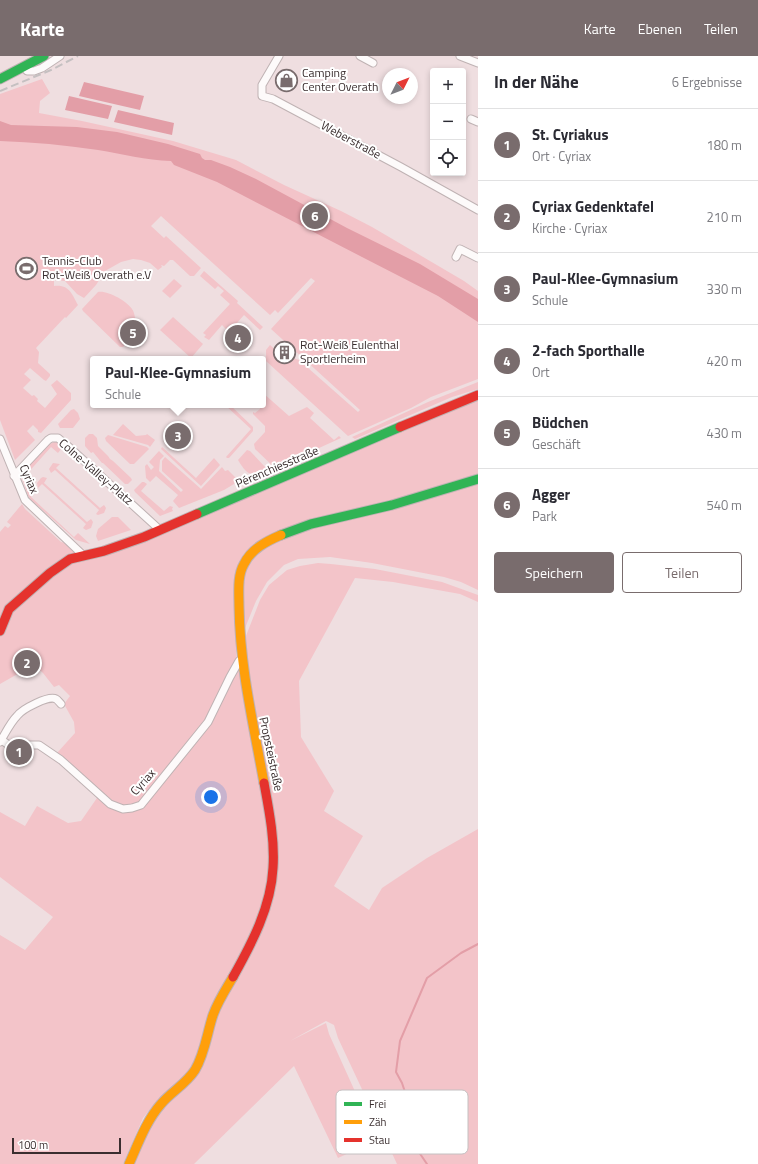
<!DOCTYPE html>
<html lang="de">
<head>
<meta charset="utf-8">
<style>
  body { margin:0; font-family:"Titillium Web",sans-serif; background:#f2f2f3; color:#2b2b33 }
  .controls { position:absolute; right:12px; top:12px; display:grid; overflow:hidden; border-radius:4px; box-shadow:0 2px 6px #0003 }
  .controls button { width:36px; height:36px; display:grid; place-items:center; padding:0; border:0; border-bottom:1px solid #e1e1e2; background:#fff; color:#2b2b33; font:20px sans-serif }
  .compass { position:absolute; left:382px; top:12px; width:36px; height:36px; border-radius:50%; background:#fff; box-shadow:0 2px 6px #0003; rotate:48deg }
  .scale { position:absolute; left:12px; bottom:10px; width:109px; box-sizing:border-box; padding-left:4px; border:2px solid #3a2e2f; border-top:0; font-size:11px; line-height:14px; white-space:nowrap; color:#3a2e2f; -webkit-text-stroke:3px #fff; paint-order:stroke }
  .you { position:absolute; left:211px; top:741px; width:14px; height:14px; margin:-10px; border:3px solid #fff; border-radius:50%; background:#1a73e8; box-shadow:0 0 0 6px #1a73e833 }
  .badge { display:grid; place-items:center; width:26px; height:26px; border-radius:50%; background:#796c6d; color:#fff; font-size:13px; font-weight:700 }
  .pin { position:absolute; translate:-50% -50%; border:2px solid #fff; box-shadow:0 1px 4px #0006 }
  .popup { position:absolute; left:90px; top:300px; width:176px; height:52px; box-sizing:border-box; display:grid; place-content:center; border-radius:4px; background:#fff; filter:drop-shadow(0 1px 3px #0005); font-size:13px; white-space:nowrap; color:#7c7c81 }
  .popup b { font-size:15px; color:#2b2b33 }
  .popup::after { content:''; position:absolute; left:50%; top:100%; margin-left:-8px; border:8px solid transparent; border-top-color:#fff }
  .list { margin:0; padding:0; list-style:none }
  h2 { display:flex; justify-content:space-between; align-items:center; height:52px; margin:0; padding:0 16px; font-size:17px }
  h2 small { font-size:13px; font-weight:400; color:#7c7c81 }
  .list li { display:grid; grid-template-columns:26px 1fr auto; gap:12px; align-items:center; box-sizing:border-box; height:72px; padding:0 16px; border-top:1px solid #e1e1e2 }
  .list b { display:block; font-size:15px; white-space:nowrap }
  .list p { margin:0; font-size:13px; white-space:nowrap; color:#7c7c81 }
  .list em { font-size:13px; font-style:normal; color:#7c7c81 }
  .actions { display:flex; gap:8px; padding:12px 16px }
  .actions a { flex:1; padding:9px 0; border:1px solid #796c6d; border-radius:4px; text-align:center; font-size:14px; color:#796c6d }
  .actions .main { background:#796c6d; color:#fff }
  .icon { flex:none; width:22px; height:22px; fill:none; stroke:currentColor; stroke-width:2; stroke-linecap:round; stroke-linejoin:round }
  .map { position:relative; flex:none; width:478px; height:1108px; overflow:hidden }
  header { display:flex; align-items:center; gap:24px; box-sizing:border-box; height:56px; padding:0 20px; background:#796c6d; color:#fff }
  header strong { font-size:19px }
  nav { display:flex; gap:22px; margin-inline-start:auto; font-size:14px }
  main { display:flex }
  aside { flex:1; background:#fff }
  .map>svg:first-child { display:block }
  .green { fill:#f3c4c9 }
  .water { fill:#e39ea7 }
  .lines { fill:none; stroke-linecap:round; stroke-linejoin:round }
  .stream { stroke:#e39ea7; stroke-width:2 }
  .street-casing { stroke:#bfb2b3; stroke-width:9 }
  .fast-casing { stroke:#bfb2b3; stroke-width:11 }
  .slow-casing { stroke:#bfb2b3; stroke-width:11 }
  .jam-casing { stroke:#bfb2b3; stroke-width:11 }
  .street { stroke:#fdfafa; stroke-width:7 }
  .fast { stroke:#30b455; stroke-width:9 }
  .slow { stroke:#ff9f0a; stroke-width:9 }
  .jam { stroke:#e5322d; stroke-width:9 }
  .rail { stroke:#c5c0c1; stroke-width:2; stroke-dasharray:8 4; stroke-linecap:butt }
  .labels { text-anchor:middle; stroke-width:4; stroke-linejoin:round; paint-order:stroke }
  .poi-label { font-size:12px; fill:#3a2e2f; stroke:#fff; text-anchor:start }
  .street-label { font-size:12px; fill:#3a2e2f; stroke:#fff }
  .key { fill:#fff; stroke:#c4c0c1; stroke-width:1 }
  .key-label { font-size:11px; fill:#3a2e2f }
</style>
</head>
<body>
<header>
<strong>Karte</strong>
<nav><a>Karte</a><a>Ebenen</a><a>Teilen</a></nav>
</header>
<main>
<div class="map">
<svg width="478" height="1108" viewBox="0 0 478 1108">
  <rect width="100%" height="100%" fill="#efdee0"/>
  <g class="green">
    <path d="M42,23l8,14 -10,8 -1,12 43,8 91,20 63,19 48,25 57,26 31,16 92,54 14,10v88l-47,18 -20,11 -63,28 -82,-75v-11l4,-5 19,17 4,-4 6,2 59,52 2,-2 -89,-81 44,-48 -4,-3 -33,35 -3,-3 -5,5 -109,-99 -10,10 13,12 2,-2 35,32 -7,8h-4l-17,-16h-3l-6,6 -3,-1 1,2 -4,3 -8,-7 -9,-3 -8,-1 -12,3 -16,9 -9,14 -12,13 -7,-4 -12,-13 -11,-1v6c15,-2 18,8 24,19l-12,13 -1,-1 -29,31 3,4 -1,11 12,11v2l-4,5 -2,-1 -14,-12 -6,6 7,6 -8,8 9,8 2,-1 4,4 -1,2 8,7 12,-14 -6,-9 6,-5 14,13v7l-30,33 -3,-1v-2l-5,-5 -6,6 8,9 -20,20 -15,-40v-326z"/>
    <path d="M204,215l34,30 -1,2 26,24 -3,3 -16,-15 -15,17 -7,-7 -13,15 -5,-3 2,-2 -3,-2 27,-29 -10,-9 4,-4 -6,-5 -3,3 -15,-13z"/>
    <path d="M174,223l8,7 -12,12 -8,-7z"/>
    <path d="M98,236c9,-2 29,9 34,17 4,6 1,9 7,14l1,5 -2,2 -3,-3 -6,7 3,3 -9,10h-3l-37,-36 -1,-2z"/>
    <path d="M173,261l30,27 -12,14 -31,-28z"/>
    <path d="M478,326v7l-26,8 -97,42 -3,-2 76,-35z"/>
    <path d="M263,337l26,23 18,-9 7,6 -4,5 24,22 5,-4 2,2 -66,30 -20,-19 -1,-5 11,-12v-6l-12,-12v-2l2,1 5,-4 -1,-4h4z"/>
    <path d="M478,342v76l-29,8 -35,12 -138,39 -16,8 -9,6 -8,8 -5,14 -1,76 -1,9 26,134 13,93 -31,-240 16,-41 9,-15 18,-15 13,-4 18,-3 13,1 44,5 67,13 36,13v7l-18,-8 -67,-12 -38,-4 -56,103 2,56 33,54 -10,20 39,25 -29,50 35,24 13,-22 45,-30 51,-29v335h-81l-59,-126 -4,-13 -8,-4 -36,20 36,-18 3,11 48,106 -39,18 -44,-92 -100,98h-65l26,-61 -12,15 -20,46h-123v-229l25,15 28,-33 -53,-40v-65l25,14 12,-20 31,17 13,-2 16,-23 -27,-35 -13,-10 18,-20 -1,-11 -10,-18 6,-8 -11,-11 -5,2 -11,-14 -12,-11 -10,10 -21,12v-47l11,-25 59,-50z"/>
    <path d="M225,349h5l23,22v4l-24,27h-2l-1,-1 25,-28z"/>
    <path d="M74,353l4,4 2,6 -7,9h-13l-2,-4 13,-14z"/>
    <path d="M123,368l13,12 10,-1 1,-1 8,6 -5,7 -2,-2 -35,-10z"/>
    <path d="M89,378h4l4,4 1,8 10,10 2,3 3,2 18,17 1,2 -4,4h-3l-22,-21h-1l-9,-11 -2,1 -6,-7v-8z"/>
    <path d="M108,379l39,12 2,2 -15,15h-4l-24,-23 -1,-3z"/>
    <path d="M56,385l4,1 4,3 -6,8 -7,-6 -26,29 -4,-2 25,-28z"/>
    <path d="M162,391l34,31 18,-20 6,7 -19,21 -40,-37z"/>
    <path d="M247,394l3,1 17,18c-17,8 -19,7 -29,-9z"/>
    <path d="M159,395l5,5 -4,4 -1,11 22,21 2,-2 -21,-19v-10l3,-4 36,32 21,-22 3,4 3,-1 11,11 -15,9 -45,18 -6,-7 5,-6 -22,-19 -6,6 -4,-4 -1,-12 2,-2 4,6 3,-3 -5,-5z"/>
    <path d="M53,407l7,1 -4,4 44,40 4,-3 2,3 -2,5 -6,2 -2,-1 3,-4 -44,-40 -4,3 -2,-4z"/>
    <path d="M21,420c10,4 6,10 13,16l-3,5 43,40 4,-4 12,11 -14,-4 -47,-42z"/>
    <path d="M43,421l4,1 -3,5 43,39 4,-3 2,3 -2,6 -5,2 -3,-2 3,-4 -44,-40 -4,4 -1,-5 4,-5z"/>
    <path d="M142,426h2l3,2 -6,7 23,20 6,-5 3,1 -1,2 1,2 -13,5 -25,-24 -1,-2z"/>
    <path d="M478,427v107l-17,-8 -17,-5 -72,-14 -42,-6 -32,2 -14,6 -17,17 -11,19 -13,32v-43l3,-21 4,-9 12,-11 49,-22z"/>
    <path d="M22,448l3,5 36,33 4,1 10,8v2l-7,3 -68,69v-93l5,-6 3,2 3,-3 -4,-3z"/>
    <path d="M112,461h6l13,13 -33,11 -2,-5 2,-7z"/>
  </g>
  <g class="water">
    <path d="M84,26l60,14 -4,14 -61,-14z"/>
    <path d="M69,40l43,10 -4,13 -43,-9z"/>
    <path d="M118,54l56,13 -2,12 -58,-13z"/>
    <path d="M0,65l11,4 66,2 40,5 51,12 32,10 2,4 3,2h6l19,7 26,12 91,49 73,36 58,35v23l-40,-26 -76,-39 -145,-75 -43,-17 -3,-4c-25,-1 -49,-7 -73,-11 -33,-5 -65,-8 -98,-9z"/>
  </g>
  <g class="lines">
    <path class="stream" d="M427,1108l-19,-28 -1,-38 -5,-15 -6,-11 4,-31 27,-63 34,-25 17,-9"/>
    <defs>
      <g id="street">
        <path d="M279,0l-17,29v11l11,3 128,68 77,43"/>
        <path d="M360,0l13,7"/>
        <path d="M460,0l18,7"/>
        <path d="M24,11l3,4h7l8,-3 18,-12"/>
        <path d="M471,63l7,3"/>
        <path d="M456,201l4,-8 18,9"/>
        <path d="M0,383l25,61 59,56"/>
        <path d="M14,420l34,-36 3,-2h7l11,9 91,83"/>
        <path d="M0,683l16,11 14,-5h9l22,15 49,44 13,5 9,-1 9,-3 67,-83 22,-45 9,-16 3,-2"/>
        <path d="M0,686c5,-8 10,-19 17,-26 5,-7 32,-21 39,-17 2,1 3,3 5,5"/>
      </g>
      <g id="fast">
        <path d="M0,23l44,-23"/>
        <path d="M197,458l203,-87"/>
        <path d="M281,479l30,-11 81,-19 86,-26"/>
      </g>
      <g id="slow">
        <path d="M264,727c-11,-61 -24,-115 -25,-177 0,-13 -2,-30 5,-42 7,-15 23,-23 37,-29"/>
        <path d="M129,1108c9,-20 17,-43 32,-60 10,-12 25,-20 34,-34 10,-17 12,-37 18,-55 5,-14 13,-26 20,-38"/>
      </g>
      <g id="jam">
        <path d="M400,371l78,-32"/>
        <path d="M0,575l9,-22 41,-36 20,-14 34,-8 40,-14 53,-23"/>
        <path d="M233,921c19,-34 38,-70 40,-109 2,-28 -4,-58 -9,-85"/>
      </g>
    </defs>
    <use href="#street" class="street-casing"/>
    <use href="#fast" class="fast-casing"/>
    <use href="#slow" class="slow-casing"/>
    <use href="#jam" class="jam-casing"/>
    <use href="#street" class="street"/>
    <use href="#fast" class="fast"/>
    <use href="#slow" class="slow"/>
    <use href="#jam" class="jam"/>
    <path class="rail" d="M0,35l51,-21 27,-14"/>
  </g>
  <defs>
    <symbol id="shop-ring" viewBox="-11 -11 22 22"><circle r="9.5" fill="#fff" stroke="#796c6d" stroke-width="1.5"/><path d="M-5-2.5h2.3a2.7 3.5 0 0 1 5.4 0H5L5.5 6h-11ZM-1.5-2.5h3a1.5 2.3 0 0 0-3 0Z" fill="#796c6d"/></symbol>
    <symbol id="stadium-ring" viewBox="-11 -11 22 22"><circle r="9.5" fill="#fff" stroke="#796c6d" stroke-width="1.5"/><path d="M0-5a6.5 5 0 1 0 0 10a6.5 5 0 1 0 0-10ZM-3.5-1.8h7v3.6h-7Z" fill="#796c6d"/></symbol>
    <symbol id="building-ring" viewBox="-11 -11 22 22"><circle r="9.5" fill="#fff" stroke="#796c6d" stroke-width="1.5"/><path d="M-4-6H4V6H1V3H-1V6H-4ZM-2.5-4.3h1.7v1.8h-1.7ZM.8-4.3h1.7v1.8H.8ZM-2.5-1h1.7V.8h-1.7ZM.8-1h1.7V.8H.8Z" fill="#796c6d"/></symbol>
  </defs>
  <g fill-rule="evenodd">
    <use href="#shop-ring" x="274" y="12" width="25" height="25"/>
    <use href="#stadium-ring" x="14" y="200" width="25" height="25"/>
    <use href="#building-ring" x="272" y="284" width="25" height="25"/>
  </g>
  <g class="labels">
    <g class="poi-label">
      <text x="302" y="21">Camping<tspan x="302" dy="14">Center Overath</tspan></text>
      <text x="42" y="209">Tennis-Club<tspan x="42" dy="14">Rot-Weiß Overath e.V</tspan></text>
      <text x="300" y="293">Rot-Weiß Eulenthal<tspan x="300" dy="14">Sportlerheim</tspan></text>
    </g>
    <g class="street-label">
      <text transform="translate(351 84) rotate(28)" y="4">Weberstraße</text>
      <text transform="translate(277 411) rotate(-23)" y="4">Pérenchiesstraße</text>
      <text transform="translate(96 416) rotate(41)" y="4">Colne-Valley-Platz</text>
      <text transform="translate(29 423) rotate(66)" y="4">Cyriax</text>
      <text transform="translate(271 698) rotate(78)" y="4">Propsteistraße</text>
      <text transform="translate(143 726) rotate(-48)" y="4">Cyriax</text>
    </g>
  </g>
  <rect x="336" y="1034" width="132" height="64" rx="6" class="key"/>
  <rect x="344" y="1046" width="18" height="4" fill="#30b455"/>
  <rect x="344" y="1064" width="18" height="4" fill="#ff9f0a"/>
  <rect x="344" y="1082" width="18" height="4" fill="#e5322d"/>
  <g class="key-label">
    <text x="369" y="1052">Frei</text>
    <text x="369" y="1070">Zäh</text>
    <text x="369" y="1088">Stau</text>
  </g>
</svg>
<div class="controls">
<button>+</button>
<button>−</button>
<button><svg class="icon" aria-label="locate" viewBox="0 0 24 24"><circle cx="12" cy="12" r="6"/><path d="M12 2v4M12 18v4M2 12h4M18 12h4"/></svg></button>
</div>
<svg class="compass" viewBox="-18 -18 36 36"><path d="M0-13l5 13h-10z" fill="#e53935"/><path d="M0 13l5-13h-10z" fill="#7c7c81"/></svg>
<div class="scale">100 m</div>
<div class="you"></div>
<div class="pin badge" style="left:19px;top:696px">1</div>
<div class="pin badge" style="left:27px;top:607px">2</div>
<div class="pin badge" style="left:178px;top:380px">3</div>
<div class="popup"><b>Paul-Klee-Gymnasium</b>Schule</div>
<div class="pin badge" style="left:238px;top:282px">4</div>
<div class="pin badge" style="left:133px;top:277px">5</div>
<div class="pin badge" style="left:315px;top:160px">6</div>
</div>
<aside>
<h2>In der Nähe<small>6 Ergebnisse</small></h2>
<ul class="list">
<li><span class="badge">1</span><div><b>St. Cyriakus</b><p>Ort · Cyriax</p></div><em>180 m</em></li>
<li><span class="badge">2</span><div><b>Cyriax Gedenktafel</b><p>Kirche · Cyriax</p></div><em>210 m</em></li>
<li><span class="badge">3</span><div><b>Paul-Klee-Gymnasium</b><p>Schule</p></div><em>330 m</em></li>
<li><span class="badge">4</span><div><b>2-fach Sporthalle</b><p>Ort</p></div><em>420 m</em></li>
<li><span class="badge">5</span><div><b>Büdchen</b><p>Geschäft</p></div><em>430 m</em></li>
<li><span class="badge">6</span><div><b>Agger</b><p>Park</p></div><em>540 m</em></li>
</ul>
<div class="actions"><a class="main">Speichern</a><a>Teilen</a></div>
</aside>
</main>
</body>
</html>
